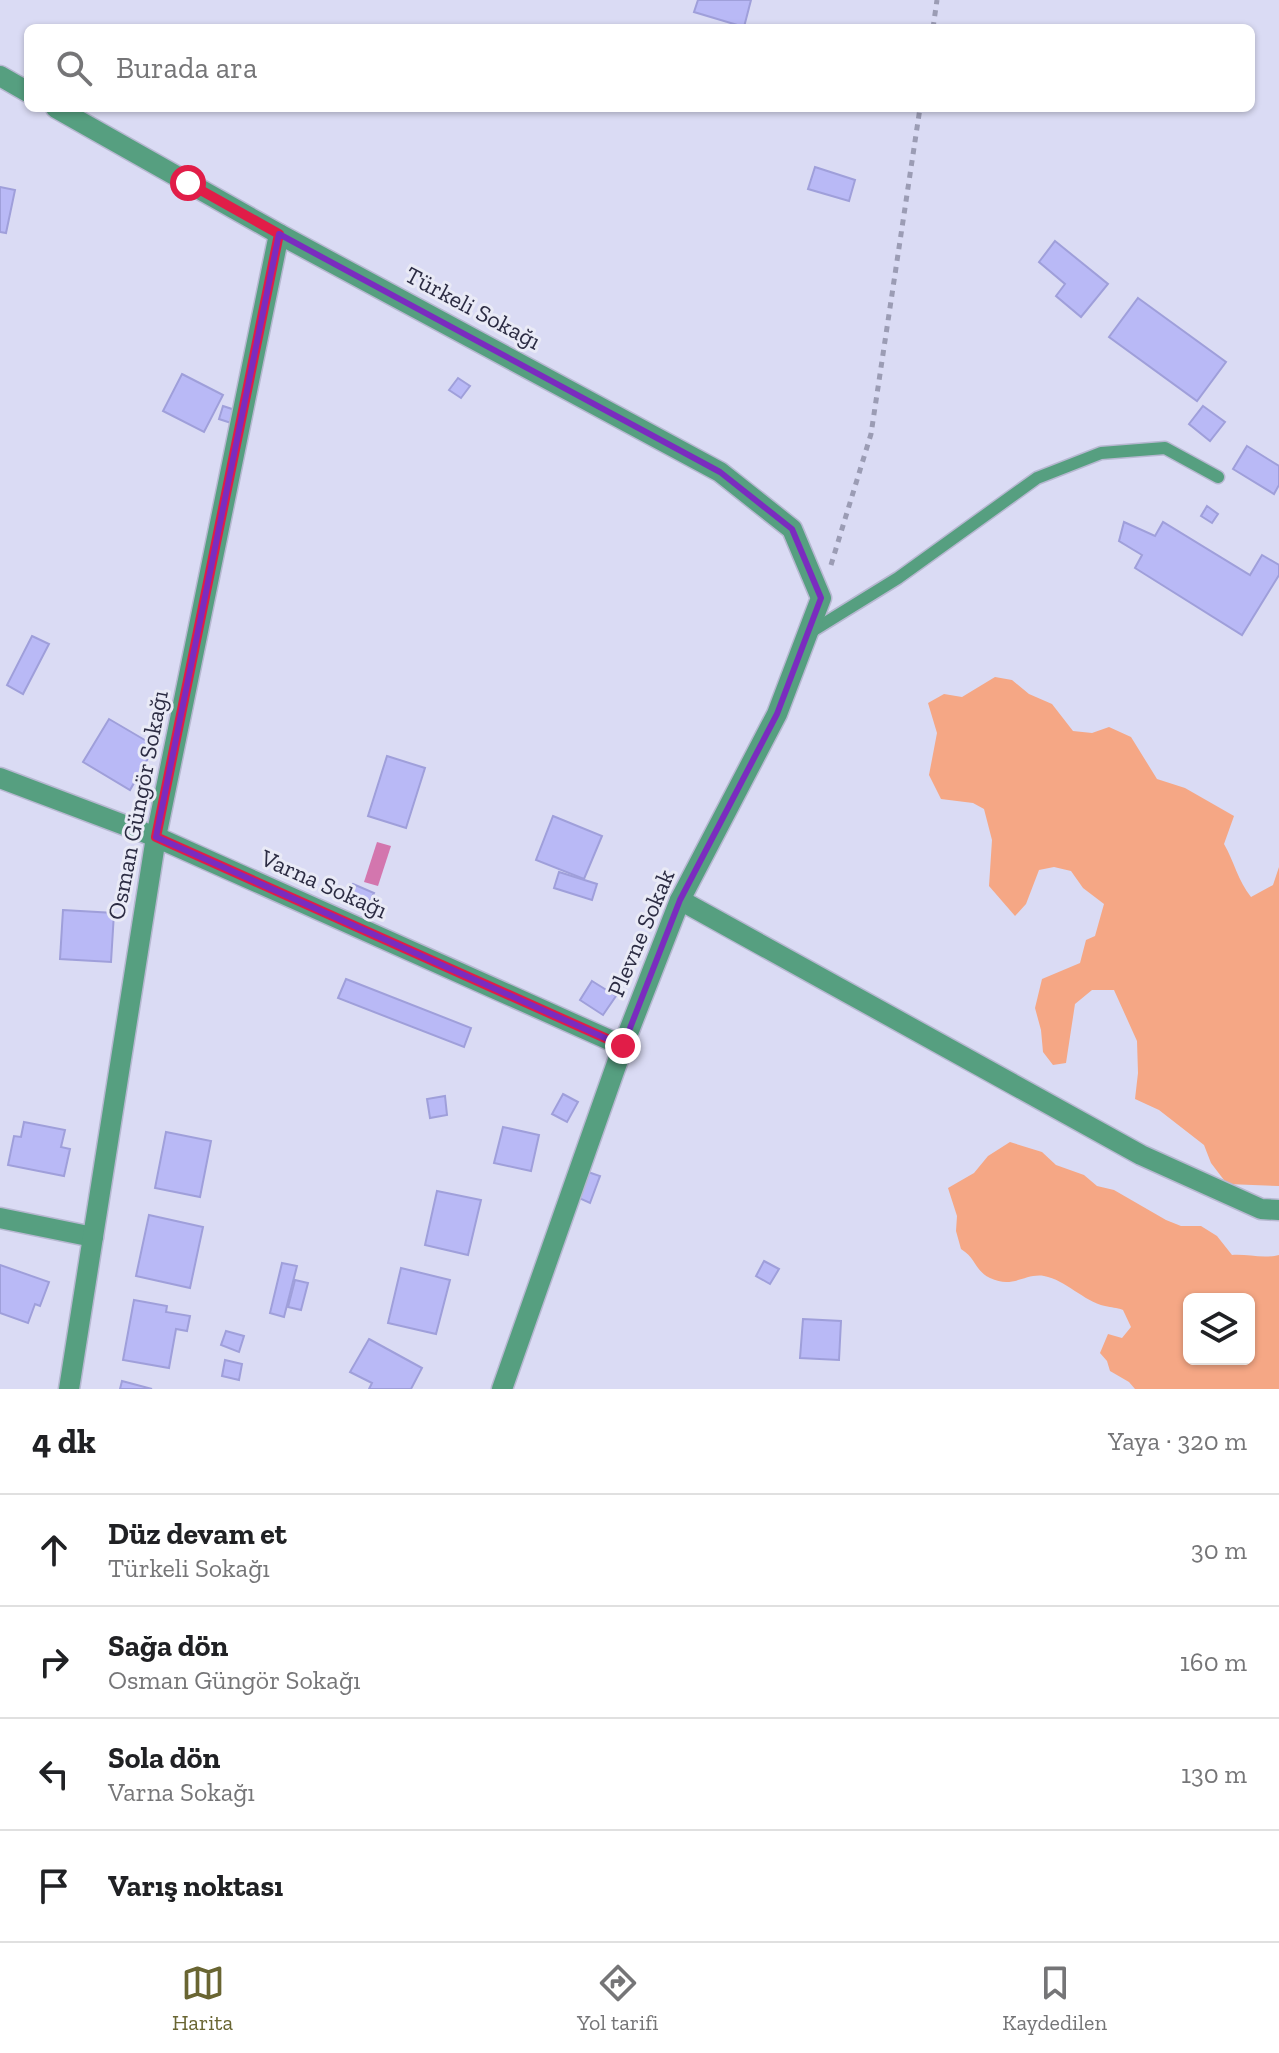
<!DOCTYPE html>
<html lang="tr">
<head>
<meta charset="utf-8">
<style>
  body { margin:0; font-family:"Zilla Slab",serif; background:#f2f2f2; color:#202124 }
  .controls { position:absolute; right:24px; bottom:24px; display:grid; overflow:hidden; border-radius:12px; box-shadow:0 2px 6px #0004 }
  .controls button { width:72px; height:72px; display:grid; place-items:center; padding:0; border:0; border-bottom:2px solid #e0e0e0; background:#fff; color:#202124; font:40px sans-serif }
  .stop { position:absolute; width:24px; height:24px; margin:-18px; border:6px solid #e11d48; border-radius:50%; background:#fff }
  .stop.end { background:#e11d48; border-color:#fff; box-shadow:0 2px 8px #0008 }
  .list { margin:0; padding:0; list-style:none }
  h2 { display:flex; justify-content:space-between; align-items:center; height:104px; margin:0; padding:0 32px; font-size:34px }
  h2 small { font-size:26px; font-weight:400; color:#757577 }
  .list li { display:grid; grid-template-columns:52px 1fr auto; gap:24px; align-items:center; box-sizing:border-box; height:112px; padding:0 32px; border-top:2px solid #e0e0e0 }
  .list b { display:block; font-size:30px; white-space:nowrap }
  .list p { margin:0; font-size:26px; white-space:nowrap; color:#757577 }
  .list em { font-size:26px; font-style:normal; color:#757577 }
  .icon { flex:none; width:44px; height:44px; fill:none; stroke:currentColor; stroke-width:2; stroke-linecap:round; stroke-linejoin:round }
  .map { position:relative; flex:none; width:1279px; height:1389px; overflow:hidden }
  .search { position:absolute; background:#fff; box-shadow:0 2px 6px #0004; left:24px; right:24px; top:24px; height:88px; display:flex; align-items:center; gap:20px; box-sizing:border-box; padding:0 28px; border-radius:12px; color:#757577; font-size:30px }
  .sheet { height:552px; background:#fff }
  nav { display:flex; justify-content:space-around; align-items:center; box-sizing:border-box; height:112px; border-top:2px solid #e0e0e0; background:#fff; font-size:22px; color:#757577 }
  nav a { display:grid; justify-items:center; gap:4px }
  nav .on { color:#696532 }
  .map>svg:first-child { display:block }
  .green { fill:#f5a785; fill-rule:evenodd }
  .water { fill:#d376ae }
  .building { fill:#b9b9f6; stroke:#9f9fda; stroke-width:2 }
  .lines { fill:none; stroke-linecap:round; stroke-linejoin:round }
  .service-casing { stroke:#b7b8d1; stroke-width:15 }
  .minor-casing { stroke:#b7b8d1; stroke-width:23 }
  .path { stroke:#9b9cb4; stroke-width:5; stroke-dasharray:6 6; stroke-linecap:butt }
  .service { stroke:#569f80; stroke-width:12 }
  .minor { stroke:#569f80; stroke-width:20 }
  .route { stroke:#e11d48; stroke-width:10 }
  .marked { fill:none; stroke:#7b2cbf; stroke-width:6; stroke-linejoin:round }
  .labels { text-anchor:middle; stroke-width:6; stroke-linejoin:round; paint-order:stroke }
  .street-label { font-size:24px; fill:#2c2c43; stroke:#e9eaf6 }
</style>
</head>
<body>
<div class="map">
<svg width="1279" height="1389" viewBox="0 0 1279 1389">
  <rect width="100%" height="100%" fill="#dadbf4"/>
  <g class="green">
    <path d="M995,677l17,3 17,14 23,10 21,27 19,2 17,-6 22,10 26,42 28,9 49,28 -10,28c10,17 14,37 27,53l22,-12 6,-18v319l-52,-2 -16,-21 -7,-18 -45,-35 -24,-11 3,-26 -1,-32 -23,-51h-22l-17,14 -9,59 -13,2 -10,-13 -2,-22 -6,-22 7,-29 38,-16 6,-23 9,-4 9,-32 -21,-16 -12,-17 -17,-4 -15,3 -13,34 -11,12 -26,-30 3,-46 -8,-31 -11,-6 -32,-4 -12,-24 8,-42 -9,-30 16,-9 18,3z"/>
    <path d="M1010,1142l32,10 14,13 28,10 13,11 17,4 52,30 15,6h20l16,10 15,19c17,-1 30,4 47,0v134h-144l-6,-7 -19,-11 -3,-10 -7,-8 8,-19 14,4 9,-11 -8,-17c-7,-3 -11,-2 -18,-4 -22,-5 -39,-26 -61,-30 -19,-3 -31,13 -54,2 -16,-8 -13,-19 -29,-29l-5,-18 1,-15 -9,-28 26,-15 14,-17zM1189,1299h60v60h-60z"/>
  </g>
  <path class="water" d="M377,842l14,4 -13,40 -14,-4z"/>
  <g class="building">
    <path d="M698,0h53l-7,27 -50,-15z"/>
    <path d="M815,167l40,13 -6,21 -41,-12z"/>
    <path d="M0,187l15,3 -9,43 -6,-1z"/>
    <path d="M1055,241l53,43 -27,33 -25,-21 9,-12 -26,-22z"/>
    <path d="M1138,298l88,64 -29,39 -88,-64z"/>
    <path d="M182,374l41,21 -19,37 -41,-21z"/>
    <path d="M458,378l12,8 -9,12 -12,-8z"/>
    <path d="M223,406l12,4 -4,13 -12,-4z"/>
    <path d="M1203,406l22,16 -15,19 -21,-17z"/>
    <path d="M1247,446l32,20v19l-5,9 -41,-25z"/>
    <path d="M1207,506l11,8 -6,9 -11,-7z"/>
    <path d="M1124,522l31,14 8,-14 87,53 12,-20 17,10v10l-37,60 -107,-67 7,-13 -23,-14z"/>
    <path d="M32,636l17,8 -26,50 -16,-9z"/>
    <path d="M109,719l46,27 -25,44 -47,-28z"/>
    <path d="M387,756l38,12 -19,60 -38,-12z"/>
    <path d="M553,816l49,20 -18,43 -48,-19z"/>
    <path d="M559,872l38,12 -5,16 -38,-12z"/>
    <path d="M353,884l21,9 -6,12 -21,-9z"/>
    <path d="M63,910l51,3 -3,49 -51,-3z"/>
    <path d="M346,979l125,49 -7,19 -126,-49z"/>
    <path d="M592,981l24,15 -13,19 -23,-15z"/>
    <path d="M563,1094l15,8 -11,20 -15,-8z"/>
    <path d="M445,1096l2,19 -17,3 -3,-19z"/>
    <path d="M24,1122l41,8 -4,17 9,2 -6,27 -56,-11 6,-29 7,1z"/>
    <path d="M503,1127l36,8 -8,36 -37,-8z"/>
    <path d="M166,1132l45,9 -11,56 -45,-9z"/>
    <path d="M588,1172l12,4 -10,27 -11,-5z"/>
    <path d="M437,1191l44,9 -13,55 -43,-10z"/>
    <path d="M149,1215l54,12 -13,61 -54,-12z"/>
    <path d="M764,1261l15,8 -9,15 -14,-8z"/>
    <path d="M282,1263l15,3 -13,51 -14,-4z"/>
    <path d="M0,1265l49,17 -9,24 -5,-2 -7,19 -28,-10z"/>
    <path d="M401,1268l49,12 -14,54 -48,-11z"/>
    <path d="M295,1280l13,3 -7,27 -13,-3z"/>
    <path d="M134,1300l33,6 -1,6 24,4 -3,15 -11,-2 -7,39 -46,-8z"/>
    <path d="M803,1319l38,2 -2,39 -39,-2z"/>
    <path d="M226,1331l18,5 -5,16 -18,-7z"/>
    <path d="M369,1339l53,29 -11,21h-42l3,-6 -22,-11z"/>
    <path d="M225,1360l17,4 -3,16 -17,-4z"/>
    <path d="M122,1381l30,8h-32z"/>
  </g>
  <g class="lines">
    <defs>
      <path id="service" d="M809,633l89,-55 139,-100 64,-25 64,-5 53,29"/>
      <g id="minor">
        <path d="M0,76l28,16"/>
        <path d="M56,108l223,126 441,238 72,57 29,69 -44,116 -97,186 -57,146 -121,343"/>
        <path d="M0,778l156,59 467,209"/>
        <path d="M680,900l461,255 120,54 18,1"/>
        <path d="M0,1218l93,19"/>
        <path d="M69,1389l87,-552 123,-603"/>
      </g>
    </defs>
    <use href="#service" class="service-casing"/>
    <use href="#minor" class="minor-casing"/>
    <g class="path">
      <path d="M933,28l4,-28"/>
      <path d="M831,565l40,-131 49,-326"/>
    </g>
    <use href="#service" class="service"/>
    <use href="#minor" class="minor"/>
  </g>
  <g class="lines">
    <path class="route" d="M188,183l91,51 -123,603 467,209"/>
  </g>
  <path class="marked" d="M279,234l441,238 72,57 29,69 -44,116 -97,186 -57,146 -467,-209z"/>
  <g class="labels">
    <g class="street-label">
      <text transform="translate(473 308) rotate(28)" y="8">Türkeli Sokağı</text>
      <text transform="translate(138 805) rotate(-79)" y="8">Osman Güngör Sokağı</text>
      <text transform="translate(324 884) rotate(24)" y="8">Varna Sokağı</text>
      <text transform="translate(641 933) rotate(-67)" y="8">Plevne Sokak</text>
    </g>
  </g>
</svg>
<div class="controls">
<button><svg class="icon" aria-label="layers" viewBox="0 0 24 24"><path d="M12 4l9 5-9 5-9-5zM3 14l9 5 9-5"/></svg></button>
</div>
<div class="stop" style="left:188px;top:183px"></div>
<div class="stop end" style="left:623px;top:1046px"></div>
<div class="search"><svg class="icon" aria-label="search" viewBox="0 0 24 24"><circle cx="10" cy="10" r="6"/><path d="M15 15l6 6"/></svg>Burada ara</div>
</div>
<section class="sheet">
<h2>4 dk<small>Yaya · 320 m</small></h2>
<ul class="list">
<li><svg class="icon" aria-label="ahead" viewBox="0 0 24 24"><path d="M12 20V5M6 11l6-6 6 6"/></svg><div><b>Düz devam et</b><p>Türkeli Sokağı</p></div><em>30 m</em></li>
<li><svg class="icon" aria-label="right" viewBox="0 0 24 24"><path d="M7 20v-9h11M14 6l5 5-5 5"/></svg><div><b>Sağa dön</b><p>Osman Güngör Sokağı</p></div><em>160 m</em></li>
<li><svg class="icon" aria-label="left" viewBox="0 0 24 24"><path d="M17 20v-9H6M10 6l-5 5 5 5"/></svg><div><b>Sola dön</b><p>Varna Sokağı</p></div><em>130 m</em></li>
<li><svg class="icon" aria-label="arrive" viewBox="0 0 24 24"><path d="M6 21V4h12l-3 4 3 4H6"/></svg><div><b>Varış noktası</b></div></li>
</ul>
</section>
<nav>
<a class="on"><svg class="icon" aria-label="map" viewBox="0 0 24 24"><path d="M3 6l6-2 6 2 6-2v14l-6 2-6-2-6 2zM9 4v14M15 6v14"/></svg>Harita</a>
<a><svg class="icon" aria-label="directions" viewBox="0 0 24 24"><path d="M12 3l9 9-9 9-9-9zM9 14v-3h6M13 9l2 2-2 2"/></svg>Yol tarifi</a>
<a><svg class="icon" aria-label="saved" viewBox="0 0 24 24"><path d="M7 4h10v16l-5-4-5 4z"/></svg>Kaydedilen</a>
</nav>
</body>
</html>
